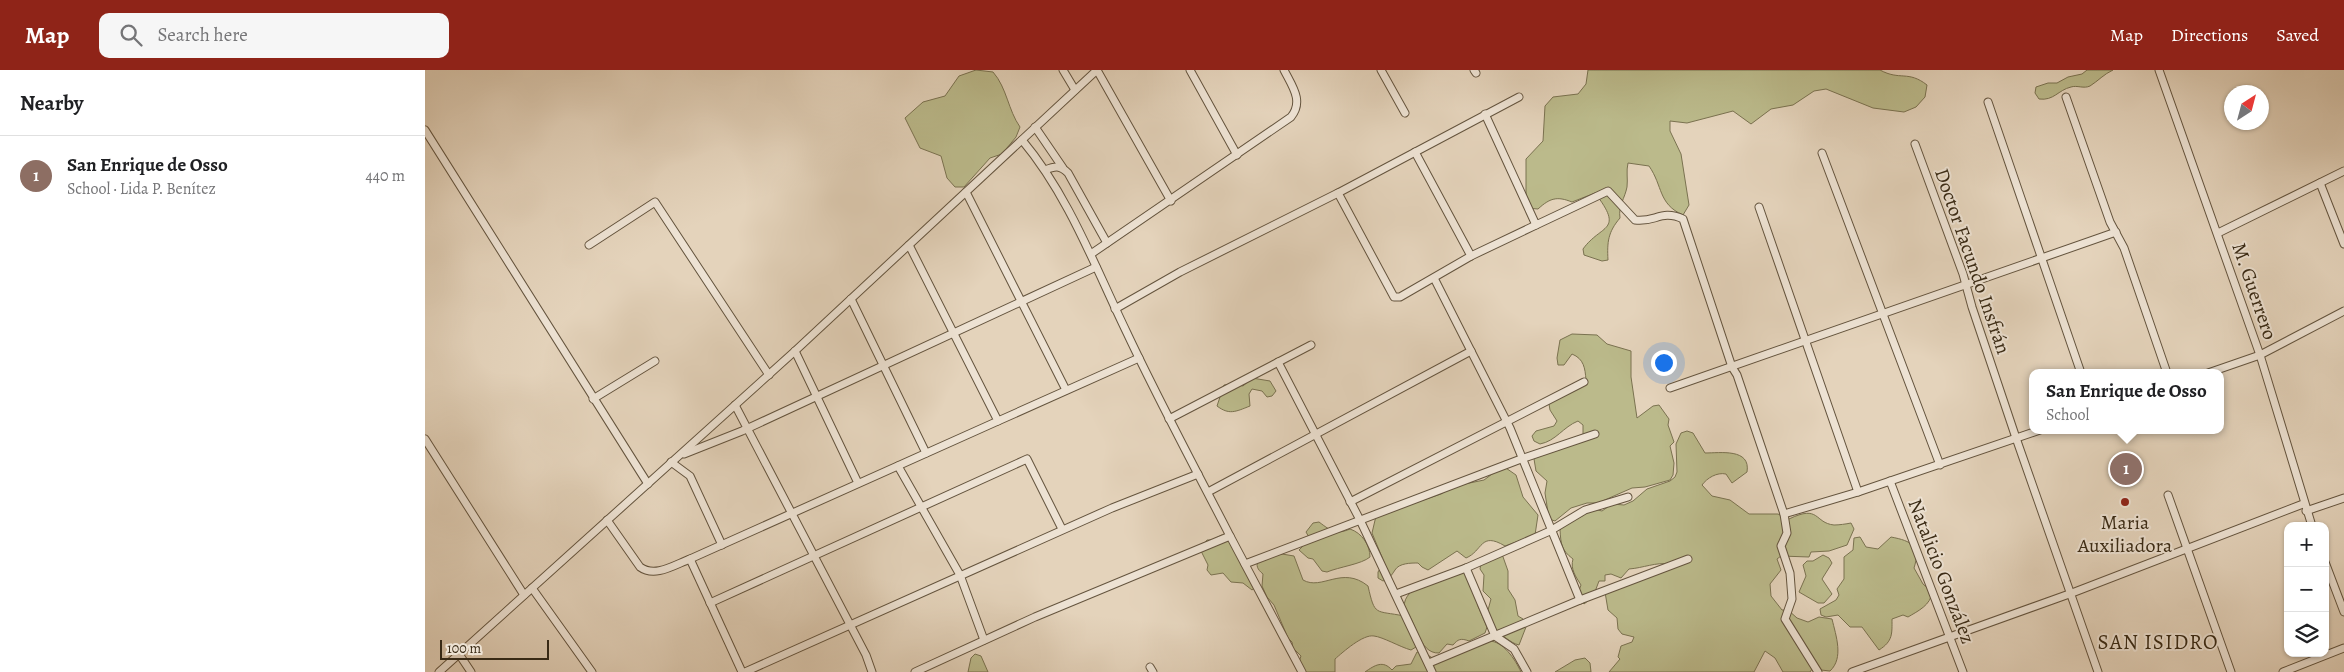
<!DOCTYPE html>
<html lang="en">
<head>
<meta charset="utf-8">
<style>
  body { margin:0; font-family:Alegreya,serif; background:#f6f6f6; color:#202124 }
  .controls { position:absolute; right:15px; bottom:15px; display:grid; overflow:hidden; border-radius:10px; box-shadow:0 1px 4px #0004 }
  .controls button { width:45px; height:45px; display:grid; place-items:center; padding:0; border:0; border-bottom:1px solid #e0e0e0; background:#fff; color:#202124; font:25px sans-serif }
  .compass { position:absolute; left:1799px; top:15px; width:45px; height:45px; border-radius:50%; background:#fff; box-shadow:0 1px 4px #0004; rotate:36deg }
  .scale { position:absolute; left:15px; bottom:12px; width:109px; box-sizing:border-box; padding-left:5px; border:2px solid #392a15; border-top:0; font-size:14px; line-height:18px; white-space:nowrap; color:#392a15; -webkit-text-stroke:4px #ede2d3; paint-order:stroke }
  .you { position:absolute; left:1238px; top:292px; width:18px; height:18px; margin:-12px; border:4px solid #fff; border-radius:50%; background:#1a73e8; box-shadow:0 0 0 8px #1a73e833 }
  .badge { display:grid; place-items:center; width:32px; height:32px; border-radius:50%; background:#8f2418; color:#fff; font-size:16px; font-weight:700 }
  .pin { position:absolute; translate:-50% -50%; border:2px solid #fff; box-shadow:0 1px 5px #0006 }
  .popup { position:absolute; left:1604px; top:299px; width:195px; height:65px; box-sizing:border-box; display:grid; place-content:center; border-radius:10px; background:#fff; filter:drop-shadow(0 1px 4px #0005); font-size:16px; white-space:nowrap; color:#757577 }
  .popup b { font-size:19px; color:#202124 }
  .popup::after { content:''; position:absolute; left:50%; top:100%; margin-left:-10px; border:10px solid transparent; border-top-color:#fff }
  .list { margin:0; padding:0; list-style:none }
  h2 { display:flex; justify-content:space-between; align-items:center; height:65px; margin:0; padding:0 20px; font-size:21px }
  h2 small { font-size:16px; font-weight:400; color:#757577 }
  .list li { display:grid; grid-template-columns:32px 1fr auto; gap:15px; align-items:center; box-sizing:border-box; height:80px; padding:0 20px; border-top:1px solid #e0e0e0 }
  .list b { display:block; font-size:19px; white-space:nowrap }
  .list p { margin:0; font-size:16px; white-space:nowrap; color:#757577 }
  .list em { font-size:16px; font-style:normal; color:#757577 }
  .icon { flex:none; width:28px; height:28px; fill:none; stroke:currentColor; stroke-width:2; stroke-linecap:round; stroke-linejoin:round }
  .map { position:relative; flex:none; width:1919px; height:602px; overflow:hidden }
  header { display:flex; align-items:center; gap:30px; box-sizing:border-box; height:70px; padding:0 25px; background:#8f2418; color:#fff }
  header strong { font-size:24px }
  nav { display:flex; gap:28px; margin-inline-start:auto; font-size:18px }
  .search { width:350px; height:45px; background:#f6f6f6; display:flex; align-items:center; gap:12px; box-sizing:border-box; padding:0 18px; border-radius:10px; color:#757577; font-size:19px }
  main { display:flex }
  aside { flex:1; background:#fff }
  .map>svg:first-child { display:block }
  .green { fill:#bbba8b; stroke:#7a7250 }
  .lines { fill:none; stroke-linecap:round; stroke-linejoin:round }
  .minor-casing { stroke:#64543e; stroke-width:9 }
  .minor { stroke:#ede2d3; stroke-width:7 }
  .poi-dot { fill:#8f2418; stroke:#ede2d3; stroke-width:2 }
  .labels { text-anchor:middle; stroke-width:4; stroke-linejoin:round; paint-order:stroke }
  .street-label { font-size:20px; fill:#392a15; stroke:#ede2d3 }
  .poi-label { font-size:20px; fill:#392a15; stroke:#ede2d3 }
  .neighbourhood-label { font-size:21px; letter-spacing:1px; fill:#392a15; stroke:#ede2d3 }
</style>
</head>
<body>
<header>
<strong>Map</strong>
<div class="search"><svg class="icon" aria-label="search" viewBox="0 0 24 24"><circle cx="10" cy="10" r="6"/><path d="M15 15l6 6"/></svg>Search here</div>
<nav><a>Map</a><a>Directions</a><a>Saved</a></nav>
</header>
<main>
<aside>
<h2>Nearby<small></small></h2>
<ul class="list">
<li><span class="badge" style="background:#8d6e63">1</span><div><b>San Enrique de Osso</b><p>School · Lida P. Benítez</p></div><em>440 m</em></li>
</ul>
</aside>
<div class="map">
<svg width="1919" height="602" viewBox="0 0 1919 602">
  <rect width="100%" height="100%" fill="#e4d3bb"/>
  <filter id="stains"><feTurbulence type="fractalNoise" baseFrequency=".004" numOctaves="4"/><feColorMatrix values="0 0 0 0 .2 0 0 0 0 .09 0 0 0 0 .02 0 0 0 .5 -.17"/></filter>
  <radialGradient id="worn" r=".72"><stop offset=".6" stop-color="#630" stop-opacity="0"/><stop offset="1" stop-color="#630" stop-opacity=".3"/></radialGradient>
  <g class="green">
    <path d="M551,0l17,2c14,16 15,38 27,55l-4,10 -14,17 -12,4 -26,29h-9l-8,-9 -6,-22 -21,-8 -15,-30 18,-16 22,-6 14,-20z"/>
    <path d="M1163,0h292c20,11 28,0 47,15l-2,12 -9,10 -12,5 -31,-4 -47,-19 -12,2 -21,14 -22,4 -20,15 -18,-13 -46,12 -17,-2v10l11,23 8,51 -6,10c-25,-11 -20,-29 -34,-49l-21,-3c-2,8 0,16 -1,24 -2,11 -9,19 -7,31 -12,14 -13,24 -12,42l-6,1 -18,-6 -1,-6c18,-25 42,-17 12,-56l-23,9c-15,-6 -22,-4 -34,7l-12,-1v-49l17,-18 2,-35 8,-9 25,-3 8,-10z"/>
    <path d="M1662,0h26c-9,4 -15,11 -23,16 -6,3 -13,-1 -19,1 -13,3 -17,14 -32,12l-4,-6 1,-6 12,-4h9l11,-6 14,-3z"/>
    <path d="M1147,264l25,1 10,9 24,7v26l6,41 16,-12 6,-1 10,14 -1,6 6,17 -4,4 4,17 -1,12 -3,5 -25,7 -13,1 -34,15h-11l-16,5 -16,13 -6,-2 -4,-26 2,-12 -11,-10 -2,-12 4,-4h5l11,-6 5,1 24,-14v-11l-5,-4c-15,6 -22,20 -38,23l-6,-3 -2,-5 4,-5 18,-5 3,-5 -7,-11 -1,-6 12,-13 25,-11c-1,-12 -2,-21 -14,-26l-8,11h-6l-1,-7 3,-18z"/>
    <path d="M827,308l18,3 6,10 -4,5 -5,1 -5,-6 -10,-2 -3,5 1,12c-15,6 -21,9 -33,0l7,-21 12,-1 7,2z"/>
    <path d="M1262,361l6,2 12,20c15,0 46,-5 42,19l-15,11 -6,-9c-9,-2 -19,4 -24,11l10,11 18,4 19,14h29l11,5c31,-15 25,4 45,6 5,0 12,-1 17,-2l3,6 -7,16 -18,6 -18,1 -2,5 -28,-1 -4,3 4,11 -11,14 1,12 11,14h6l9,8 11,4 11,-5 13,2c4,17 12,39 -2,52l-18,-2 -2,3h-27l-8,-14 -10,-7 -11,21h-145l11,-13 -2,-2 3,-11 11,-4 2,-5 -12,-3 -4,-5 -1,-11 -9,-8 -3,-18 4,-4 33,-15 24,-4 3,-5c-13,-2 -26,4 -40,5l-8,9 -10,-4 -6,1v6h-6l-6,16 -9,7 -7,-8 4,-11c-5,-8 -11,-16 -8,-26 -12,-9 -12,-15 -13,-29l11,-14c10,4 13,-1 19,-8l12,3 10,-7 12,1 9,-4 14,-12 23,-8 5,-4 2,-5 -1,-28 5,-11z"/>
    <path d="M1078,396l13,9 7,22 15,18 -3,20 -30,11c-25,-15 -22,5 -39,12l-9,-7 -29,19 -6,-3 -4,-4c-7,0 -19,0 -23,7 -4,6 -5,8 -12,11l-5,-3v-6l6,-10 -12,-29 4,-17 65,-22 14,-8 29,-6z"/>
    <path d="M894,452c12,9 17,13 31,7 12,4 20,16 20,28 -8,7 -31,10 -43,15l-5,-1 -9,-12 -5,-1 -9,-8 11,-11 -4,-7 7,-9z"/>
    <path d="M797,465c15,10 12,22 22,33 7,7 14,6 13,18l-5,4 -9,-7 -12,-1 -8,-9 -12,2 -4,-5 1,-5 -8,-16 7,-9h5z"/>
    <path d="M1435,467l6,10 12,2 13,-12c21,4 30,9 23,31l9,16 9,8c-1,13 -14,19 -24,25l-5,-2 -11,4c0,15 1,22 -13,31l-17,-23h-12l-12,-12 -12,2 -5,-2 -1,-6 16,-9 3,-5 -2,-6 7,-10v-22l9,-7 1,-12z"/>
    <path d="M857,484l12,2 9,24c19,11 39,-15 65,6 7,31 7,24 36,30l12,25v6l-5,3c-11,-3 -28,-13 -37,-14 -11,-2 -31,16 -39,23v13h-32l-4,-10 2,-6 -8,-8 -1,-6 -4,-4 -14,-33 -7,-8 -5,-11 1,-12c-6,-5 -7,-8 -5,-15z"/>
    <path d="M1077,484l6,17v18l7,11 3,16 5,3 3,8 -7,18c-9,-2 -15,-10 -23,-13l-8,-22 3,-11 -8,-8 1,-16 -4,-6 1,-6z"/>
    <path d="M1398,485l6,3 3,5 -10,16 10,15 -8,9h-6l-19,-11 7,-16 -3,-11 4,-4h6z"/>
    <path d="M1036,500l5,3 16,27 -4,6 9,21 -2,6 -16,8c-8,-3 -11,-2 -16,4l-6,-1 -8,9c-21,1 -23,-34 -35,-45 -1,-24 39,-31 57,-38z"/>
    <path d="M1064,571c14,0 26,18 32,31h-156c10,-7 18,-12 27,-2l4,-4 15,-2 6,-12h6l11,7 10,-2 16,-11z"/>
    <path d="M550,584l6,2 7,16h-20l3,-14z"/>
    <path d="M1160,588l5,5 1,9h-36l20,-12z"/>
  </g>
  <g class="lines">
    <defs>
      <g id="minor">
        <path d="M638,0l12,20"/>
        <path d="M672,0l74,131"/>
        <path d="M765,0l47,85"/>
        <path d="M956,0l24,43"/>
        <path d="M1049,0l2,3"/>
        <path d="M1734,0l101,285 52,171"/>
        <path d="M1641,27l44,125 14,26 43,125"/>
        <path d="M1563,32l93,271"/>
        <path d="M1060,44l51,111 72,-34 27,29c20,3 26,-11 48,-1l49,148 5,8 47,139 3,19 -6,13 9,27 2,26 -7,20 33,53"/>
        <path d="M610,57l28,41"/>
        <path d="M0,60l223,354"/>
        <path d="M597,70c47,56 73,127 105,193 32,68 68,135 103,203"/>
        <path d="M1490,74l48,130 9,33 44,131 82,234"/>
        <path d="M990,82l56,104"/>
        <path d="M1397,83l118,312"/>
        <path d="M620,100c10,-4 15,-5 23,3l39,70"/>
        <path d="M1895,113l24,61"/>
        <path d="M541,122l100,198"/>
        <path d="M913,123l56,104h6l71,-41 65,-31"/>
        <path d="M1334,137l99,285"/>
        <path d="M1793,163l126,-62"/>
        <path d="M164,175l66,-43 114,173"/>
        <path d="M666,184l200,-137c13,-16 1,-31 -7,-47"/>
        <path d="M1009,208l76,150 70,172"/>
        <path d="M426,229l75,154"/>
        <path d="M690,239l65,-37 158,-79 181,-96"/>
        <path d="M370,281l63,132"/>
        <path d="M853,292l82,158 72,152"/>
        <path d="M1783,303l52,-18 84,-44"/>
        <path d="M1245,318l446,-156"/>
        <path d="M168,329l62,-38"/>
        <path d="M310,335l131,250 6,17"/>
        <path d="M744,349l142,-74"/>
        <path d="M573,351l141,-63"/>
        <path d="M0,369l99,156"/>
        <path d="M259,384l58,-23 354,-164"/>
        <path d="M246,392l19,14 32,69"/>
        <path d="M473,396l62,109 24,65"/>
        <path d="M1465,411l73,191"/>
        <path d="M783,422l263,-141"/>
        <path d="M1743,425l63,177"/>
        <path d="M925,432l234,-120"/>
        <path d="M1881,441l38,-13"/>
        <path d="M1359,444l74,-22 182,-62"/>
        <path d="M182,450l33,47c15,11 34,-2 50,-8l308,-138 -89,-176"/>
        <path d="M265,489l52,113"/>
        <path d="M1900,492l19,50"/>
        <path d="M820,494l276,-105 74,-25"/>
        <path d="M1041,498l29,68 19,13 13,23"/>
        <path d="M107,518l60,84"/>
        <path d="M971,524l70,-26 84,-37 35,-21 43,-13"/>
        <path d="M285,533l317,-144 35,70"/>
        <path d="M34,584l12,18"/>
        <path d="M1004,593l151,-63 108,-41"/>
        <path d="M725,597l3,5"/>
        <path d="M14,602l356,-321 302,-281"/>
        <path d="M320,602l367,-164 86,-34"/>
        <path d="M490,602l120,-55 195,-81 72,136"/>
        <path d="M1427,602l220,-79 231,-89"/>
        <path d="M1858,602l61,-24"/>
      </g>
    </defs>
    <use href="#minor" class="minor-casing"/>
    <use href="#minor" class="minor"/>
  </g>
  <circle class="poi-dot" cx="1700" cy="432" r="5"/>
  <g class="labels">
    <g class="street-label">
      <text transform="translate(1548 191) rotate(71)" y="7">Doctor Facundo Insfrán</text>
      <text transform="translate(1830 221) rotate(71)" y="7">M. Guerrero</text>
      <text transform="translate(1517 501) rotate(69)" y="7">Natalicio González</text>
    </g>
    <g class="poi-label">
      <text x="1700" y="459">Maria<tspan x="1700" dy="23">Auxiliadora</tspan></text>
    </g>
    <g class="neighbourhood-label">
      <text x="1733" y="579">SAN ISIDRO</text>
    </g>
  </g>
  <rect width="100%" height="100%" filter="url(#stains)"/>
  <rect width="100%" height="100%" fill="url(#worn)"/>
</svg>
<div class="controls">
<button>+</button>
<button>−</button>
<button><svg class="icon" aria-label="layers" viewBox="0 0 24 24"><path d="M12 4l9 5-9 5-9-5zM3 14l9 5 9-5"/></svg></button>
</div>
<svg class="compass" viewBox="-18 -18 36 36"><path d="M0-13l5 13h-10z" fill="#e53935"/><path d="M0 13l5-13h-10z" fill="#757577"/></svg>
<div class="scale">100 m</div>
<div class="you"></div>
<div class="pin badge" style="left:1701px;top:399px;background:#8d6e63">1</div>
<div class="popup"><b>San Enrique de Osso</b>School</div>
</div>
</main>
</body>
</html>
